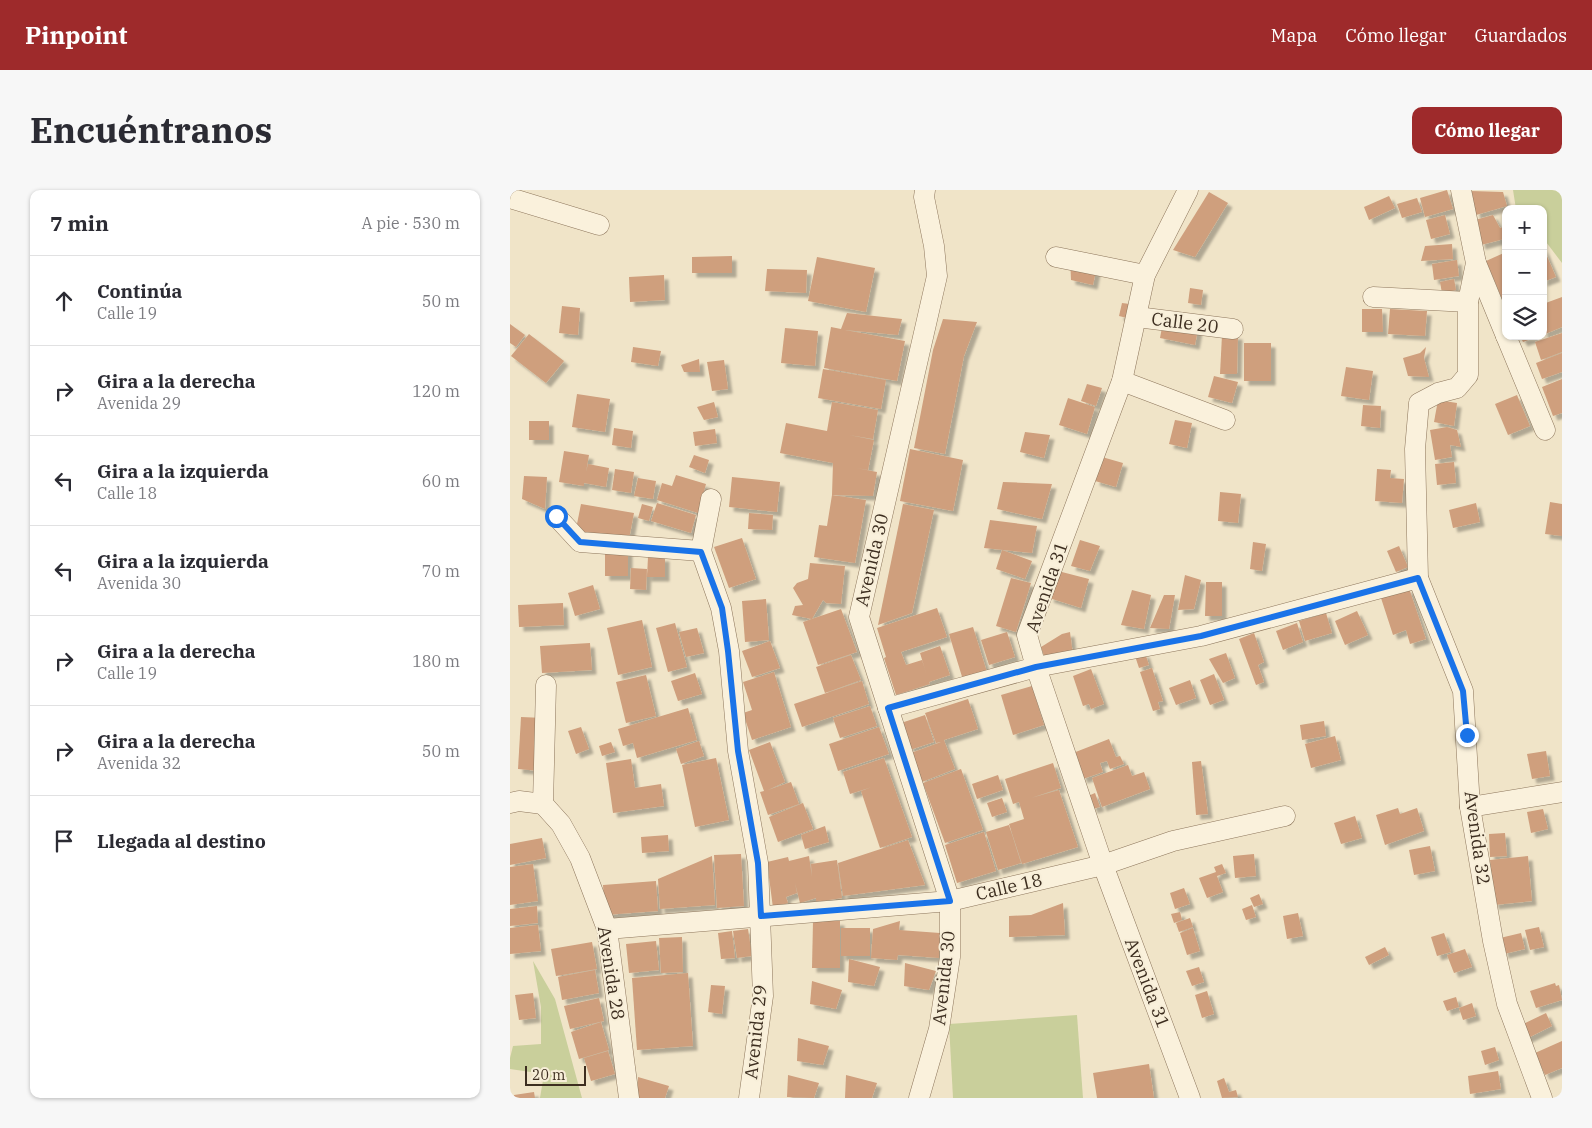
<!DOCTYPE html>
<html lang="es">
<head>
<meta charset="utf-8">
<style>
  body { margin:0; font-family:"IBM Plex Serif",serif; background:#f7f7f7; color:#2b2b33 }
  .controls { position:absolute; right:15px; top:15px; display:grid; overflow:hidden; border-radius:10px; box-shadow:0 1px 4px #0004 }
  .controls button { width:45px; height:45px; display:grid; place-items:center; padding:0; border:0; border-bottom:1px solid #e1e1e2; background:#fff; color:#2b2b33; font:25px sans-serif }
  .scale { position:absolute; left:15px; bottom:12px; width:61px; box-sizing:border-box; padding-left:5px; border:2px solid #3d2e20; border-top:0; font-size:14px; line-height:18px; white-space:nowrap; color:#3d2e20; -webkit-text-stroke:4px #f7eed8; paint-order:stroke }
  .stop { position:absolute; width:15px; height:15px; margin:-11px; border:4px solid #1a73e8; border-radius:50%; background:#fff }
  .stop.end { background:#1a73e8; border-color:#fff; box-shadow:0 1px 5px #0008 }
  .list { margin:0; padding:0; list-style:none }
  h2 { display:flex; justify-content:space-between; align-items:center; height:65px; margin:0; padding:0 20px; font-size:21px }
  h2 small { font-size:16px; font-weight:400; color:#7c7c81 }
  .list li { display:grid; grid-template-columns:32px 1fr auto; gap:15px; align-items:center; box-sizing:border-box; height:90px; padding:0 20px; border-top:1px solid #e1e1e2 }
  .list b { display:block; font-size:19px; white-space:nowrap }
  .list p { margin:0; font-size:16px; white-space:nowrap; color:#7c7c81 }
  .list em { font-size:16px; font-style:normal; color:#7c7c81 }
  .icon { flex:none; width:28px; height:28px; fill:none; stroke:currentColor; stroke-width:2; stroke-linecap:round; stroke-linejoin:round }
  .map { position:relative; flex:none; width:1052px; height:908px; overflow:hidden; border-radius:10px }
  header { display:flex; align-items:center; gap:30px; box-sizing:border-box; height:70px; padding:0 25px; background:#9e2a2b; color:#fff }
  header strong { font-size:24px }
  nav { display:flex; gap:28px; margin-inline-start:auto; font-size:18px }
  .intro { display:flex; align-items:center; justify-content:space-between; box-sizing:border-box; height:120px; padding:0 30px }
  h1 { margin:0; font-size:35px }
  .button { padding:12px 22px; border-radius:10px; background:#9e2a2b; color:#fff; font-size:18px; font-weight:700 }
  main { display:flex; gap:30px; padding:0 30px }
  aside { flex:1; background:#fff; border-radius:10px; box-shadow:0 1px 4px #0004 }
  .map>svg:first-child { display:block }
  .green { fill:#c9cf9b }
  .building { fill:#cf9f7d; filter:url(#shadow) }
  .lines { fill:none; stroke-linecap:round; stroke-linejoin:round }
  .minor-casing { stroke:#8d765c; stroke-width:21 }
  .minor { stroke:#faf1dc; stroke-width:20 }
  .route { stroke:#1a73e8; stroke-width:6 }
  .labels { text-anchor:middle; stroke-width:4; stroke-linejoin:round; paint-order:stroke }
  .street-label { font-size:18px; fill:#3d2e20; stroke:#f7eed8 }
</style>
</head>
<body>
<header>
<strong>Pinpoint</strong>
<nav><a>Mapa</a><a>Cómo llegar</a><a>Guardados</a></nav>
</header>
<div class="intro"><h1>Encuéntranos</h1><a class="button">Cómo llegar</a></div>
<main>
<aside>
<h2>7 min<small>A pie · 530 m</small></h2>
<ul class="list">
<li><svg class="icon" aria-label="ahead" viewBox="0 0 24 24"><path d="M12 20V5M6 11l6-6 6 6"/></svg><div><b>Continúa</b><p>Calle 19</p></div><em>50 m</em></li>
<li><svg class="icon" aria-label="right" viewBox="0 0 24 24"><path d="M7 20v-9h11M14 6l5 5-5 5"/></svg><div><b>Gira a la derecha</b><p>Avenida 29</p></div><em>120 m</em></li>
<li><svg class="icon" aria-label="left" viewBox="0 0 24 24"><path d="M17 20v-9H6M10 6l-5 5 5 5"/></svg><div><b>Gira a la izquierda</b><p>Calle 18</p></div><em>60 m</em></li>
<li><svg class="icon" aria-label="left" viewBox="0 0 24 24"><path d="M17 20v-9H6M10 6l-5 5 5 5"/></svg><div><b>Gira a la izquierda</b><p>Avenida 30</p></div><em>70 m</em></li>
<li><svg class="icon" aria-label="right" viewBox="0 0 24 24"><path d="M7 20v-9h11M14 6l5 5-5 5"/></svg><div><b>Gira a la derecha</b><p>Calle 19</p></div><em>180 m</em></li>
<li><svg class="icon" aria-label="right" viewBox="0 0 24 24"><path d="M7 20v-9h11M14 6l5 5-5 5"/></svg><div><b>Gira a la derecha</b><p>Avenida 32</p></div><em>50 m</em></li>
<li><svg class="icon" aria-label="arrive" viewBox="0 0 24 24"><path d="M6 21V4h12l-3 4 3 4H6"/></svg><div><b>Llegada al destino</b></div></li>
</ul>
</aside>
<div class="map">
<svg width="1052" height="908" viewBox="0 0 1052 908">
  <defs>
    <filter id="shadow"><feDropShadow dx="4.5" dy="4.5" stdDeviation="1" flood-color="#0004"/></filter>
  </defs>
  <rect width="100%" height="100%" fill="#f0e4c8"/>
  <g class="green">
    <path d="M1003,0h49v73l-19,-25v-29h-27z"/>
    <path d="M23,771l22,38 27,99h-42l4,-24 -34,-5v-11l3,-12 28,-2v-37z"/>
    <path d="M567,825l6,83h-130l-4,-74z"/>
  </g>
  <g class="building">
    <path d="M937,0l6,19 -28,8 -5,-19z"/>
    <path d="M961,1l32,1 4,14 -31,9z"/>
    <path d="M699,2l19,11 -33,54 -22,-7z"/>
    <path d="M879,6l6,12 -26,12 -5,-13z"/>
    <path d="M907,8l5,14 -20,6 -5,-14z"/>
    <path d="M935,25l5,19 -19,5 -5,-19z"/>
    <path d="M983,25l7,13 6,-2v15l-2,-2 -23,6 -6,-25z"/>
    <path d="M942,54l1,15 -32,2 4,-15z"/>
    <path d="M1033,57l13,30 -13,5z"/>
    <path d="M996,62v45l-4,2 -16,-38z"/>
    <path d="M222,66v17h-40v-16z"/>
    <path d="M560,66l28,5 -5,24 -22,-5z"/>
    <path d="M307,67l58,11 -9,44 -58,-11z"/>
    <path d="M947,70l2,16 -25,4 -2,-16z"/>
    <path d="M257,79l40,1 -1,23 -41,-2z"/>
    <path d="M154,85l1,25 -35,2 -1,-25z"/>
    <path d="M944,89l2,11 -14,3 -2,-11z"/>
    <path d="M680,98l13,2 -2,15 -13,-2z"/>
    <path d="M1052,107v30l-19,8v-31z"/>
    <path d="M612,113l8,1 -3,14 -8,-2z"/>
    <path d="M52,116l18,2 -2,27 -19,-2z"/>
    <path d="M852,119h20l1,23h-21z"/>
    <path d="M880,119l37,2 -2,25 -37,-2z"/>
    <path d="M337,123l55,6 -4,16 -53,-5 60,11 -8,40 -73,-13 7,-41 10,2z"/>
    <path d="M433,129l34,3 -13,34 -19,98 -31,-6 19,-98z"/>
    <path d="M653,132l35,7 -3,16 -35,-7z"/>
    <path d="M0,134l15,11 -9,12 -6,-4z"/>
    <path d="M275,138l33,3 -3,35 -34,-3z"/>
    <path d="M1052,143v19l-21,8 -6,-18z"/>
    <path d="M19,144l35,27 -18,22 -35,-27z"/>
    <path d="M712,145h16l-1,39h-17z"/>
    <path d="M1010,146h19l-16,6z"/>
    <rect x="734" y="153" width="27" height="38"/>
    <path d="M123,157l28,4 -3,15 -27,-4z"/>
    <path d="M916,157l-2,11 5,19 -21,-1 -5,-18 17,-5z"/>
    <path d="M1052,163v19l-20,7 -6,-16z"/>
    <path d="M189,169l1,13h-16l-3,-7z"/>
    <path d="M214,170l4,29 -16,2 -5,-29z"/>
    <path d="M836,177l27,4 -4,29 -28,-4z"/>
    <path d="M313,179l63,11 -5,29 -63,-11z"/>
    <path d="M704,186l24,6 -6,21 -24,-6z"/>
    <path d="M1052,189v34l-9,3 -11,-29z"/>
    <path d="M577,194l15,4 -6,18 -15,-5z"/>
    <path d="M67,204l33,5 -5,33 -33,-5z"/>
    <path d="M1007,205l13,31 -22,9 -13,-31z"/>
    <path d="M558,208l27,9 -8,27 -28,-9z"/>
    <path d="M928,210l19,3 -3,23 -20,-4z"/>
    <path d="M204,212l4,15 -14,3 -7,-13z"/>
    <path d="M322,212l46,8 -5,29 -24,-4 25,5 -6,30 -12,-2 21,4 -4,24 -41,-1 34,5 -11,63 -41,-6 5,-32 8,1 5,-31 1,-32 -53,-10 6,-30 41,8z"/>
    <path d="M853,215l18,1 -1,22 -19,-2z"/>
    <path d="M665,230l17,3 -5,25 -18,-4z"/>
    <rect x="19" y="231" width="20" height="19"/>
    <path d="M937,237l10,3 4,17 -11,-2 2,12 -17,3 -5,-30z"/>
    <path d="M104,238l19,3 -2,17 -19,-3z"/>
    <path d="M205,239l2,14 -22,3 -2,-14z"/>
    <path d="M515,242l25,3 -6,23 -24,-6z"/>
    <path d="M400,259l53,11 -10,51 -53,-10z"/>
    <path d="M54,261l25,4 -3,17 2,-8 21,4 -3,19 -22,-4v3l-25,-4z"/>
    <path d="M184,265l15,5 -4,13 -16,-6z"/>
    <path d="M592,267l21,6 -7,24 -21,-6z"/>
    <path d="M944,272l2,21 -19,2 -2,-21z"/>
    <path d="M105,279l19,3 -3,21 -19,-3z"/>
    <path d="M867,279l14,1 -1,8 14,1 -2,24 -27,-2z"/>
    <path d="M166,285l30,9 -8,29 -41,-13 5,-17 10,3z"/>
    <path d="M14,286l23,1 -2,32 -23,-10z"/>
    <path d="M222,287l48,5 -3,30 -48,-5z"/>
    <path d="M128,288l18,3 -3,18 -19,-3z"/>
    <path d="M493,292l49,2 -10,35 -45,-10z"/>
    <path d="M710,302l21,2 -3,29 -20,-2z"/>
    <path d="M1040,312l12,2v32l-17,-2z"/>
    <path d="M147,313l39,12 -5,18 -40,-12z"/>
    <path d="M966,313l4,19 -27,6 -4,-18z"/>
    <path d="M71,314l53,9 -6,31 -53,-10z"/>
    <path d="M132,314l11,3 -4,14 -11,-3z"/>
    <path d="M393,314l31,6 -22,103 -34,12z"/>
    <path d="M239,323l24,2 -1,15 -24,-1z"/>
    <path d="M480,330l47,6 -5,27 -48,-5z"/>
    <path d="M232,348l14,41 -27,9 -15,-41z"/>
    <path d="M570,350l20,6 -10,25 -19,-5z"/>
    <path d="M743,352l13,2 -4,27 -12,-2z"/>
    <path d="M889,356l9,21 -12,5 -9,-21z"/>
    <path d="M118,360v26h-23v-25z"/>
    <path d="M492,360l30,11 -7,18 -29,-10z"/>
    <path d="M138,367h17v20h-18z"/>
    <path d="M300,373l35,3 -4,38 -15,-1 -3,-3 -11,19 -20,-4 3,-9 8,-1 -10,-17 4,-5 11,-4z"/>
    <path d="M121,378l16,1 -1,21 -16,-1z"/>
    <path d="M548,381l31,8 -8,29 -32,-10z"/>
    <path d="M675,385l16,5 -7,29 -16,1z"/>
    <path d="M501,388l20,5 -15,49 -20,-6z"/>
    <path d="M696,392h16v34h-17z"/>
    <path d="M83,395l7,24 -25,7 -7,-23z"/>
    <path d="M899,398l17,51 -16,5 -4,-14 -13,5 -12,-37z"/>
    <path d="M622,400l19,5 -7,34 -23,-4z"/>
    <path d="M654,405h11l-6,34 -19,-1z"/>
    <path d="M256,409l3,41 -24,2 -3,-41z"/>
    <path d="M53,413l1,22 -45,2 -1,-22z"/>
    <path d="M427,418l10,29 -46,15 5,13 16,-5 5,16 -7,-23 20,-7 10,29 -21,7 1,2 -34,11 -12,-37 2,-1 -9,-29z"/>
    <path d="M331,419l16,43 -39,13 -15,-43z"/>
    <path d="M847,421l11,24 -23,10 -10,-24z"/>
    <path d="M816,423l6,20 -27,8 -6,-20z"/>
    <path d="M132,430l10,47 -34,8 -11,-47z"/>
    <path d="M165,433l12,44 -19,5 -12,-44z"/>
    <path d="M787,433l6,19 -20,8 -7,-19z"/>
    <path d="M463,437l14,45 -24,8 -14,-46z"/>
    <path d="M187,438l7,25 -18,4 -7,-25z"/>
    <path d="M497,442l8,25 -26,8 -8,-25z"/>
    <path d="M560,442l3,23 -28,4 -4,-12 21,-13z"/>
    <path d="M744,443l10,29 -6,3 6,17 -8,3 -17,-46z"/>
    <path d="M260,451l10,27 -28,9 -10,-26z"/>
    <path d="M80,453l2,27 -50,3 -2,-27z"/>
    <path d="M635,463l4,12 -10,3 -4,-12z"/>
    <path d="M716,463l9,25 -12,5 -14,-24z"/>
    <path d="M341,465l10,25 -36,13 -9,-26z"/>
    <path d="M642,478l11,33 -5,1 2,7 -7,2 -13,-39z"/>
    <path d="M581,479l13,35 -13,5 -2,-5 -6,2 -10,-30z"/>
    <path d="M264,482l17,55 -39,13 -9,-27 9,-3 -9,-28z"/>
    <path d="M185,483l7,21 -24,7 -7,-20z"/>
    <path d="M704,484l10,26 -14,5 -10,-25z"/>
    <path d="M136,485l10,41 -30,7 -10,-41z"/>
    <path d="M680,490l6,18 -20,7 -7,-17z"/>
    <path d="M352,491l7,23 -67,23 -8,-23z"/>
    <path d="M522,496l12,39 -31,10 -12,-40z"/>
    <path d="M458,509l10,30 -34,11 11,29 -33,13 -11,-29 30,-11 -5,1 -11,-30z"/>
    <path d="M360,516l7,20 -37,12 -7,-20z"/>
    <path d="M178,518l9,32 -60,18 -4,-15 -10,3 -5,-17z"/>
    <path d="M415,525l9,27 -24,8 -9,-27z"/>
    <path d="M11,527l23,1 -3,53 -23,-2z"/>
    <path d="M814,531l2,15 -24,4 -2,-15z"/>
    <path d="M71,537l8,22 -13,5 -8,-23z"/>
    <path d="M369,537l10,27 -51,17 -9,-27z"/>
    <path d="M825,546l6,24 -30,8 -6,-24z"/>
    <path d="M599,549l7,18 4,-1 4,8 -14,5 -3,-8 -7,2 3,9 -20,7 -10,-26z"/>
    <path d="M189,551l5,15 -23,8 -5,-15z"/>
    <path d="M101,552l4,10 -13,4 -3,-10z"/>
    <path d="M260,552l15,40 -17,8 23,-8 8,22 -31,11 -8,-23 4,-1 -15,-41z"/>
    <path d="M1036,561l4,25 -18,3 -5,-25z"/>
    <path d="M206,568l13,62 -34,7 -13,-62z"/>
    <path d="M374,568l28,79 -32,11 -19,-57 11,-4 -22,7 -7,-22z"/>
    <path d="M121,569l4,29 26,-4 3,22 -51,7 -7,-50z"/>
    <path d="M691,571l7,53 -12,1 -4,-53z"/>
    <path d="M543,573l8,25 -30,10 28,-8 19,57 -56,17 -13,-40 15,-5 -5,-17 -6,2 -8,-25z"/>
    <path d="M618,575l4,11 12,-4 6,17 -48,18 -10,-29z"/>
    <path d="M451,579l22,61 -38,13 -22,-60z"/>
    <path d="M488,585l5,15 -26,9 -5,-15z"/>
    <path d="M585,603l5,14 -7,2 -5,-13z"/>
    <path d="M492,608l5,14 -15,5 -5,-14z"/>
    <path d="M293,613l10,26 -35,13 -9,-25z"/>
    <path d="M888,618l2,6 17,-6 7,23 -39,14 -9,-30z"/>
    <path d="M1033,619l5,20 -17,4 -4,-21z"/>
    <path d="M845,626l7,22 -21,6 -7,-21z"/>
    <path d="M499,635l12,38 -23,7 -12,-38z"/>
    <path d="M315,636l4,16 -24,7 -4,-14z"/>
    <path d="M474,642l12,39 -39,12 -12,-38z"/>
    <path d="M995,643l2,23 -17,1 -1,-23z"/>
    <path d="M158,645l1,16 -27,2 -1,-16z"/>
    <path d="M32,648l4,20 -36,7v-21z"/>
    <path d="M398,650l17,45 -82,11 -5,-33z"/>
    <path d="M920,656l5,25 -21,4 -5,-25z"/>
    <path d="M231,664l3,52 -27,2 -3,-53z"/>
    <path d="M744,664l2,22 -21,2 -2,-22z"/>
    <path d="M202,666l3,49 -55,4 -2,-30z"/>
    <path d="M299,666l3,21 -1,-13 26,-4 5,38 -26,4v-4l-16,5 -5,-20 2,10 -11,4 2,6 -15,5 -6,-46 21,-5 1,4z"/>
    <path d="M1018,666l4,45 -38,4 -4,-45z"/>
    <path d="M23,674l5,37 -28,4v-38z"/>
    <path d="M712,674l4,9 -9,3 6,16 -16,6 -8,-20 17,-6 -2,-5z"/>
    <path d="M146,691l2,30 -53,4 -2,-30z"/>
    <path d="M674,698l6,16 -15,5 -5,-16z"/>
    <path d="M749,704l4,10 -9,3 -4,-9z"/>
    <path d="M553,713l2,32 -56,2v-21l22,-1z"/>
    <path d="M742,715l4,12 -10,3 -4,-11z"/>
    <path d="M27,716l1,17 -28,3v-17z"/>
    <path d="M670,722l2,8 -8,3 -3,-9z"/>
    <path d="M788,723l5,23 -16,3 -4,-23z"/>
    <path d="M680,728l3,9 -14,5 -3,-9z"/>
    <path d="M303,731h27v47h-28z"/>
    <path d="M390,731l-1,9 41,3 -1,25 -41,-3 -1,5 -26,-2 2,-29z"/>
    <path d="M28,735l3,26 -31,3v-26z"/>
    <path d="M1029,737l5,20 -14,3 -5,-20z"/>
    <rect x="331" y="738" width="29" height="28"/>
    <path d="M683,738l7,23 -13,4 -7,-22z"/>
    <path d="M238,739l4,27 -15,2 -4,-27z"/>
    <path d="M222,741l3,27 -14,1 -3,-26z"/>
    <path d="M934,743l7,19 -14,4 -6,-19z"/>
    <path d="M1011,743l4,16 -21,5 -4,-16z"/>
    <path d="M172,747l1,35 -22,1 -2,-35z"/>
    <path d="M146,751l3,29 -30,3 -3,-29z"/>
    <path d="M82,752l5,27 -41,7 -5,-27z"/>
    <path d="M875,757l4,8 -20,10 -4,-8z"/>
    <path d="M955,759l7,18 -18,6 -7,-18z"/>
    <path d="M339,769l31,8 -6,19 -26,-4z"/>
    <path d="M395,773l31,8 -7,19 -25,-4z"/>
    <path d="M689,777l5,15 -12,4 -6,-15z"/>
    <path d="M85,780l4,23 -37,7 -4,-23z"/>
    <path d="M178,783l5,73 -56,4 -5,-72z"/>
    <path d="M302,791l30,9 -6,19 -26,-5z"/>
    <path d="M1045,793l1,3 3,-1 3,15 -26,8 -6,-17z"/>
    <path d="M201,795l14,1 -3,28 -14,-2z"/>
    <path d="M697,801l7,23 -12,4 -7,-23z"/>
    <path d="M23,803l3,25 -17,2 -4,-25z"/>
    <path d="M946,807l3,10 -12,4 -4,-10z"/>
    <path d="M89,808l5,23 -34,8 -6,-23z"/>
    <path d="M962,813l4,13 -13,4 -4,-12z"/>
    <path d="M1036,823l6,13 -28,14 -7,-13z"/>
    <path d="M91,832l8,28 -30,9 -8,-27z"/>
    <path d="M288,848l31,8 -6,19 -26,-4z"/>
    <path d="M1052,851v27l-17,7 -10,-22z"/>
    <path d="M985,857l4,13 -14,5 -4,-14z"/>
    <path d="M98,861l7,23 -24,7 -7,-23z"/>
    <path d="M639,874l5,34h-57l-4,-25z"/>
    <path d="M988,881l3,18 -31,5 -2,-18z"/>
    <path d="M278,885l31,8 -5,15 -27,-1z"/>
    <path d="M336,885l31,8 -5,15h-27z"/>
    <path d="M128,887l31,9 -4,12h-28z"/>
    <path d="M714,888l5,14 7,-2 2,7 -16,1 -5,-17z"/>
    <path d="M24,902l1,6h-21v-3z"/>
  </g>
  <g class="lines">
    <defs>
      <g id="minor">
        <path d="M678,0l-43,85 -23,106 -95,254 9,32 67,198 87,233"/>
        <path d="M951,0l15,73 30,73"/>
        <path d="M0,8l89,27"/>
        <path d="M546,67l89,18"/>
        <path d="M966,73l-8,39v73l-11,13 -19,5 -19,10 -4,46 3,129 45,113 7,116 23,134 14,63 35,94"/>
        <path d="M863,107l95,5"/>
        <path d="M627,127l96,12"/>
        <path d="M996,146l39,94"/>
        <path d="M612,191l103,39"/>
        <path d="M46,326l24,26 121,9"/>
        <path d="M191,361l20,57 8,43 9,100 20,112 5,133 -14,102"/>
        <path d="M191,361l10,-52"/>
        <path d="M378,518l148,-41 165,-31 217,-58"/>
        <path d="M0,613l9,-2 24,3"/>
        <path d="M33,614l18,20 19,34 27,71 22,169"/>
        <path d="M33,614l3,-119"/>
        <path d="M960,617l92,-15"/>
        <path d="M97,739l343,-28 153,-36 70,-24 112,-25"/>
        <path d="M409,908l20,-69 11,-72v-56l-91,-284 78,-341 -3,-30 -10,-49 1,-7"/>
      </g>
    </defs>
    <use href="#minor" class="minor-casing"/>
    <use href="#minor" class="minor"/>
  </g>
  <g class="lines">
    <path class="route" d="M46,326l24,26 121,10 21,56 6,43 10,100 20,112 3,53 189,-15 -62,-193 148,-41 165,-31 217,-58 45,113 4,44"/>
  </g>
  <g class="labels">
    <g class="street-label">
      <text transform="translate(675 133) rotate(7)" y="6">Calle 20</text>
      <text transform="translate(362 370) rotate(-77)" y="6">Avenida 30</text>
      <text transform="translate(537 397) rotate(-71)" y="6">Avenida 31</text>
      <text transform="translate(967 648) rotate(82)" y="6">Avenida 32</text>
      <text transform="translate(499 697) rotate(-13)" y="6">Calle 18</text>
      <text transform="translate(101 783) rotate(81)" y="6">Avenida 28</text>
      <text transform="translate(434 788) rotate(-84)" y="6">Avenida 30</text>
      <text transform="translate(637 793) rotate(69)" y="6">Avenida 31</text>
      <text transform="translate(246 842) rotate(-84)" y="6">Avenida 29</text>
    </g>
  </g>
</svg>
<div class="controls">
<button>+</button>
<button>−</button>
<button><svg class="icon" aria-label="layers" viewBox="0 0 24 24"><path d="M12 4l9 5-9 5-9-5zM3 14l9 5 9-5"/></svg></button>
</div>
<div class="scale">20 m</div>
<div class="stop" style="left:46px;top:326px"></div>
<div class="stop end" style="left:957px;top:545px"></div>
</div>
</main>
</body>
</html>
